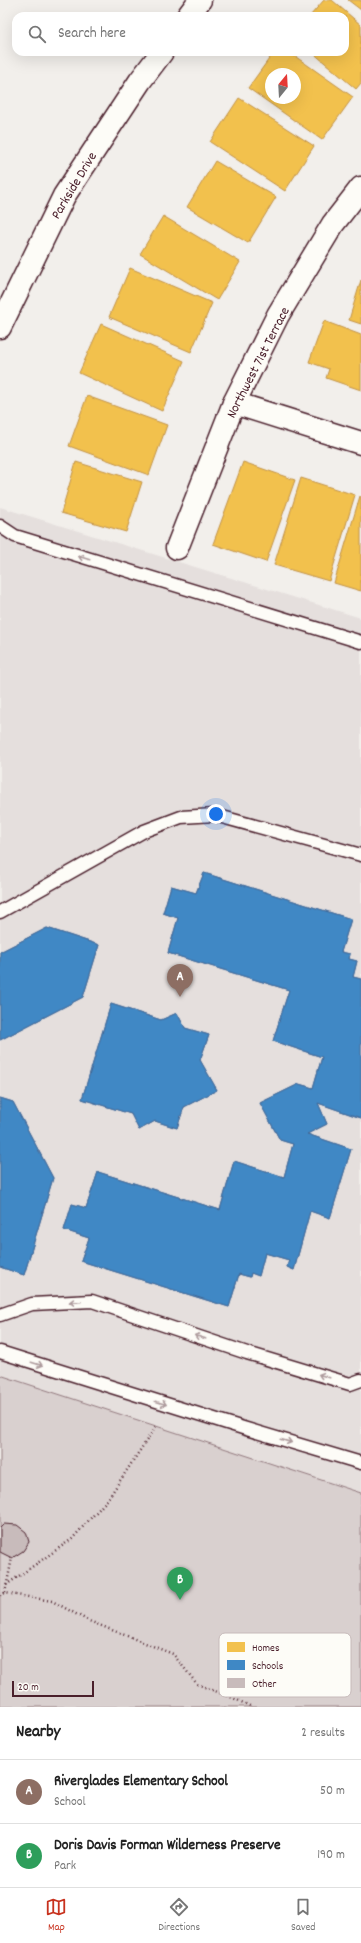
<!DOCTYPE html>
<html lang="en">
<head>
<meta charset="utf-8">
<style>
  body { margin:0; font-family:Dekko,sans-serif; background:#f6f6f6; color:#222 }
  .compass { position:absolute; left:265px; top:68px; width:36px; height:36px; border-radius:50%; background:#fff; box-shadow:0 4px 16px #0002; rotate:18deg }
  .scale { position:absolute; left:12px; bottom:10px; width:82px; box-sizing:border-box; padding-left:4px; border:2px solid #4a1f2b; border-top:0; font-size:11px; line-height:14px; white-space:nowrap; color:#4a1f2b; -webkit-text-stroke:3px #fdfcf7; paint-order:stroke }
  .you { position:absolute; left:216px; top:814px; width:14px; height:14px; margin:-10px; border:3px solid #fff; border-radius:50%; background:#1a73e8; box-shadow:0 0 0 6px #1a73e833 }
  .badge { display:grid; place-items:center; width:26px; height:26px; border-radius:50%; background:#c8321e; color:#fff; font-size:13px; font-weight:700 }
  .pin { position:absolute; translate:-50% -33px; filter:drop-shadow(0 1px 2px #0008) }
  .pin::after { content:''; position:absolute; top:21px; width:14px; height:12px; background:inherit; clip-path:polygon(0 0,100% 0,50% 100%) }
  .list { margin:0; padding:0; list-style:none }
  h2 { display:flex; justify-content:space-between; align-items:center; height:52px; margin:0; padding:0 16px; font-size:17px }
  h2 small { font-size:13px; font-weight:400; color:#767676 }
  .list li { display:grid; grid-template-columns:26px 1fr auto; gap:12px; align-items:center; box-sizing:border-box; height:64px; padding:0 16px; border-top:1px solid #e0e0e0 }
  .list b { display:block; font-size:15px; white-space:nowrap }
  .list p { margin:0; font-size:13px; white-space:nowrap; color:#767676 }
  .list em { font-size:13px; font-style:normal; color:#767676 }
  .icon { flex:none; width:22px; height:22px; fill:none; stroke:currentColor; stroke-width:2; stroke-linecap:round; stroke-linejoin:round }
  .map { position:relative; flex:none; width:361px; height:1707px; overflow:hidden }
  .search { position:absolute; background:#fff; box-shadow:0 4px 16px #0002; left:12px; right:12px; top:12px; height:44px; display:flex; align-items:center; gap:10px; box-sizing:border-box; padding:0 14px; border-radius:12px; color:#767676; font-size:15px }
  .sheet { height:180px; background:#fff }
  nav { display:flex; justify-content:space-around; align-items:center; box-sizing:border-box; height:56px; border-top:1px solid #e0e0e0; background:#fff; font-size:11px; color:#767676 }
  nav a { display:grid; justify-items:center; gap:2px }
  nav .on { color:#c8321e }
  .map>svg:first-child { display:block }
  .built { fill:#e5dfdd }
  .green { fill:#d9d0cf; stroke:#92787d }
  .homes { fill:#f2c14e; stroke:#c09044; fill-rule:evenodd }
  .schools { fill:#3f88c5; stroke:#426897 }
  .building { fill:#c8bbbb; stroke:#4a1f2b }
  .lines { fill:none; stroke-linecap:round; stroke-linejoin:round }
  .service-casing { stroke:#4a1f2b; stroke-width:15 }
  .minor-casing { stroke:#4a1f2b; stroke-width:25 }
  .tertiary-casing { stroke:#4a1f2b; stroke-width:25 }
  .path { stroke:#4a1f2b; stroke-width:2.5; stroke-dasharray:1 3; stroke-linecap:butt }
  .service { stroke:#fdfcf7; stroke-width:12 }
  .minor { stroke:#fdfcf7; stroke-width:22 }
  .tertiary { stroke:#fdfcf7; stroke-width:22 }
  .oneway { stroke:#ac999b }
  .labels { text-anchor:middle; stroke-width:4; stroke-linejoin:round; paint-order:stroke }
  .street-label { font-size:14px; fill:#4a1f2b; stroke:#fdfcf7 }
  .key { fill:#fdfcf7; stroke:#c7baba; stroke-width:1 }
  .key-label { font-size:11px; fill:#4a1f2b }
</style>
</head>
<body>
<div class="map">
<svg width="361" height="1707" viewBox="0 0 361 1707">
  <rect width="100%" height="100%" fill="#f2efeb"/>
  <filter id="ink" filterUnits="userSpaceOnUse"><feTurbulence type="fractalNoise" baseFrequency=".025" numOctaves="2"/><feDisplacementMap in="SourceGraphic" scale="8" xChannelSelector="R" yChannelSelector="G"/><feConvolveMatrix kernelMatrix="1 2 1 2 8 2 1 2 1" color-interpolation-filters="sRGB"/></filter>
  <g filter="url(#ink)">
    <path class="built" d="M0,507l361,111v875l-361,-118z"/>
    <path class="green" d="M0,1375l361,118v214h-361z"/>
    <g class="homes">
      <path d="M324,0h8l29,25v58l-5,6 -44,-37h33v-36h-35z"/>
      <path d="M348,0h13v10z"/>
      <path d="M274,52h15l64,45 -31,43 -74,-52zM271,74h24v24h-24z"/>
      <path d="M239,98l75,48 -29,45 -75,-49z"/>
      <path d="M215,161l61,36 -28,46 -61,-36z"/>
      <path d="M163,216l77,46 -23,38 -77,-46z"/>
      <path d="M130,268l82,35 -21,49 -82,-35z"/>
      <path d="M361,280v44l-12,-4z"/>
      <path d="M324,321l37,14v55l-35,-12 3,-9 -20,-7z"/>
      <path d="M101,324l83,37 -22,50 -83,-38z"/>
      <path d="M87,396l80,29 -18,50 -80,-29z"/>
      <path d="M76,462l66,20 -16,50 -65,-19z"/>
      <path d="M243,462l52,18 -29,82 -53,-18z"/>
      <path d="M301,478l54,17 -26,86 -55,-16z"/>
      <path d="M360,496l1,1v94l-27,-8z"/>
    </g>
    <g class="schools">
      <path d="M204,873l147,46 -10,33 9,2 -1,5 8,2 -4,16 8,2v139l-43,-15 9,21 -20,10 44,15 -21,69 -20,-7 -16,59 -7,-3 2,-7 -24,-7 -6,23 -8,-3 -1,4 -11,-3 -10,33 -148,-46 8,-23 -25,-8 8,-26 14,4 12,-36 122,38 14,-49 50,16 9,-33 -13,-4 -20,-37 39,-19 14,4 9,-31 -49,-16 16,-51 -121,-37 10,-35 -15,-5 8,-27 25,7z"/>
      <path d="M204,873l147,46 -10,33 9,2 -1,5 8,2 -4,16 8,2v139l-43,-15 9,21 -20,10 44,15 -21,69 -20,-7 -16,59 -7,-3 2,-7 -24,-7 -6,23 -8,-3 -1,4 -11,-3 -10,33 -148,-46 8,-23 -25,-8 8,-26 14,4 12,-36 122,38 14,-49 50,16 9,-33 -13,-4 -20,-37 39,-19 14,4 9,-31 -49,-16 16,-51 -121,-37 10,-35 -15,-5 8,-27 25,7z"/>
      <path d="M47,928l52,17 -16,52 -83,43v-88z"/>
      <path d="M47,928l52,17 -16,52 -83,43v-88z"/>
      <path d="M111,1004l50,16 16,-7 8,15 24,7 -9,25 17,30 -33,17 -7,21 -22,-7 -16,9 -8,-16 -49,-15z"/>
      <path d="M111,1004l50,16 16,-7 8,15 24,7 -9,25 17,30 -33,17 -7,21 -22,-7 -16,9 -8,-16 -49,-15z"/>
      <path d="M0,1098l13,4 40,76 -29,97 -24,-8z"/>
      <path d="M0,1098l13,4 40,76 -29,97 -24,-8z"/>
    </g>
    <path class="building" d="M4,1524l13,1 9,7 3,10 -6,9 -11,7 -12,-6v-24z"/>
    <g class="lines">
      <defs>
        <g id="service">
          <path d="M0,526l15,10 346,106"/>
          <path d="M0,912l144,-81 37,-14 34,-2 146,40"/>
          <path d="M0,1315l32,-11 60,-3 155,52 103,31 11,-4"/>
          <path d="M0,1352l243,76 118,35"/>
        </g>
        <g id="minor">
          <path d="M234,403l127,40"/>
          <path d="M177,548l57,-145 44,-88 55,-91 28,-36"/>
        </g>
        <g id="tertiary">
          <path d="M188,16l12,-16"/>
          <path d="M0,327l64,-131 76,-115 22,-29"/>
        </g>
      </defs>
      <use href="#service" class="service-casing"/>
      <use href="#minor" class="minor-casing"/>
      <use href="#tertiary" class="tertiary-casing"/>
      <g class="path">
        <path d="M6,1585l66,-46 36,-40 48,-73"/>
        <path d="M5,1593l7,-35"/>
        <path d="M0,1595l5,-2 47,8 37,20 84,33 24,30 36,14 19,9"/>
      </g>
      <use href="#service" class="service"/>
      <use href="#minor" class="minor"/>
      <use href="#tertiary" class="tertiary"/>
    </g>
    <defs><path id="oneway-shaft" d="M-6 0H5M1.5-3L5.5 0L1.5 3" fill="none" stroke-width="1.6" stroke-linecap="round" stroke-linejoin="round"/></defs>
    <g class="oneway">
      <use href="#oneway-shaft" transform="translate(84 558) rotate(-163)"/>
      <use href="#oneway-shaft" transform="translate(75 1302) rotate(178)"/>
      <use href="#oneway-shaft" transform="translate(200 1337) rotate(-162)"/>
      <use href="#oneway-shaft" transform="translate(37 1364) rotate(17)"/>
      <use href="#oneway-shaft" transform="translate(324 1376) rotate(-163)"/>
      <use href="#oneway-shaft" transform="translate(161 1403) rotate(17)"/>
      <use href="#oneway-shaft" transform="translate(286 1441) rotate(16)"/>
    </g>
  </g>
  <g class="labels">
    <g class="street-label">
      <text transform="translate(73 185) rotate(-59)" y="5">Parkside Drive</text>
      <text transform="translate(257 362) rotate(-63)" y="5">Northwest 71st Terrace</text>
    </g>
  </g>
  <rect x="219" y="1633" width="132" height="64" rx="6" class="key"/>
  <rect x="227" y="1642" width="18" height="10" fill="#f2c14e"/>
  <rect x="227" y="1660" width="18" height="10" fill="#3f88c5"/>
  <rect x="227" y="1678" width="18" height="10" fill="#c8bbbb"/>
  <g class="key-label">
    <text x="252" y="1651">Homes</text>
    <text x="252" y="1669">Schools</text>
    <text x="252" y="1687">Other</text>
  </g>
</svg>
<svg class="compass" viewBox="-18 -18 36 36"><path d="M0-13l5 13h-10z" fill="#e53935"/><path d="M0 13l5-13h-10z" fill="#767676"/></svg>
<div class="scale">20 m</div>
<div class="you"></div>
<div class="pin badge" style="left:180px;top:997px;background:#8d6e63">A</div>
<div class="pin badge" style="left:180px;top:1600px;background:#2e9e5b">B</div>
<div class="search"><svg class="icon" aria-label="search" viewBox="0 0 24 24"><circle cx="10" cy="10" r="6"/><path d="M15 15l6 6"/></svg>Search here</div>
</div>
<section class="sheet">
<h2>Nearby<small>2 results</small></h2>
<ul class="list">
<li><span class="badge" style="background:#8d6e63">A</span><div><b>Riverglades Elementary School</b><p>School</p></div><em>50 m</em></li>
<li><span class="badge" style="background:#2e9e5b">B</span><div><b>Doris Davis Forman Wilderness Preserve</b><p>Park</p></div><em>190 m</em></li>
</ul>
</section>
<nav>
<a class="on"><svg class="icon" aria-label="map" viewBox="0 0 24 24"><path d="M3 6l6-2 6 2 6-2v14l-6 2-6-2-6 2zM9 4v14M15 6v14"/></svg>Map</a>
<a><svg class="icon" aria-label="directions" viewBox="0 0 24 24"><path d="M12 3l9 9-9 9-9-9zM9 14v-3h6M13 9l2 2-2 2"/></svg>Directions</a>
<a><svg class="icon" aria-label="saved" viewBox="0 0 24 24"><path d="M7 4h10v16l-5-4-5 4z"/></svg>Saved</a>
</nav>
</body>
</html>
